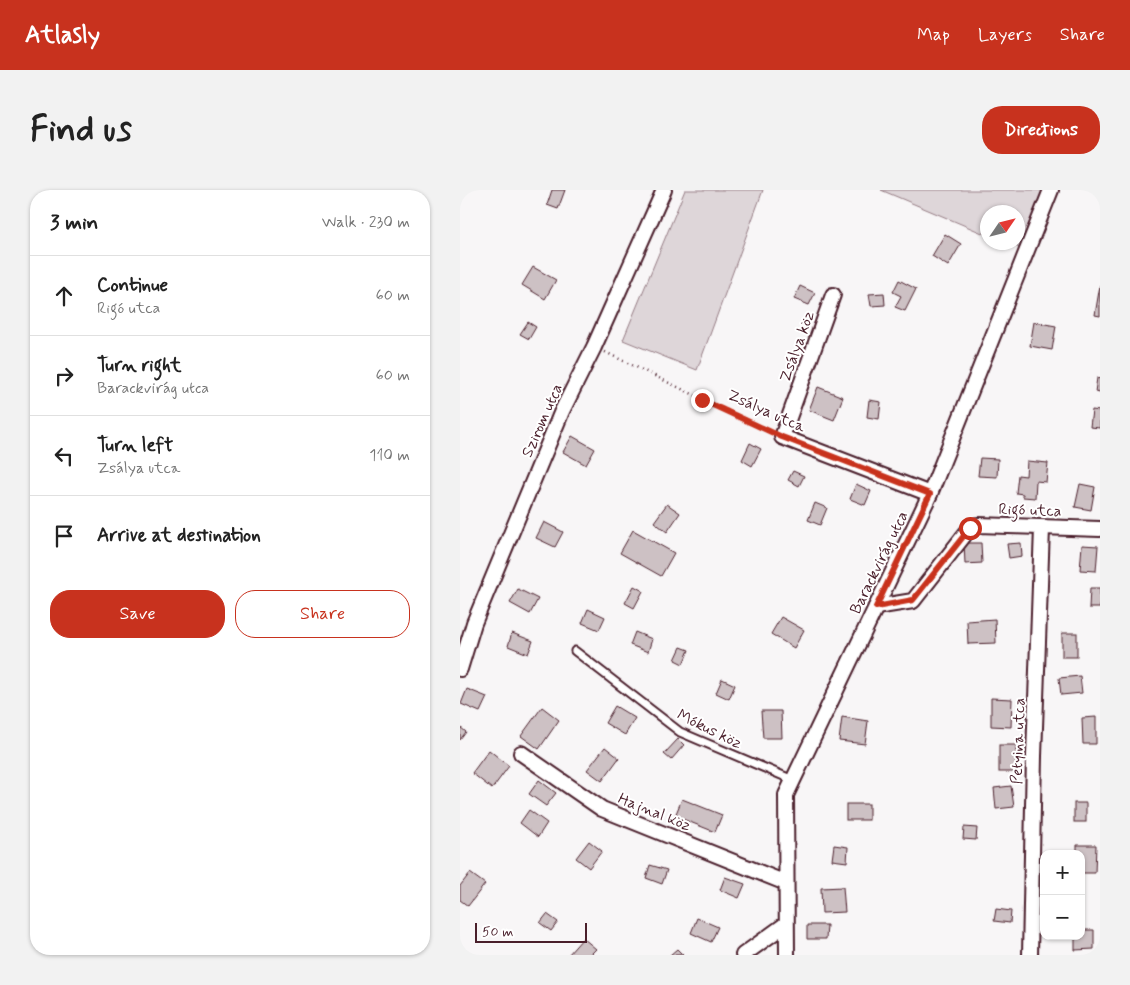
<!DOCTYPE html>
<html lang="en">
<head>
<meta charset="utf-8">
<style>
  body { margin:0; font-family:Mynerve,sans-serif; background:#f2f2f2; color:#222 }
  .controls { position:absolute; right:15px; bottom:15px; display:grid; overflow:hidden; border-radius:10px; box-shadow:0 1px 4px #0004 }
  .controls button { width:45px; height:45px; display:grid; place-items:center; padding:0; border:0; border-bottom:1px solid #e0e0e0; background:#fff; color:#222; font:25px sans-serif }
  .compass { position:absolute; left:520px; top:15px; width:45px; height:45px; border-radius:50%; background:#fff; box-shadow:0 1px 4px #0004; rotate:55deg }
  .scale { position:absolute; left:15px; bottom:12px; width:112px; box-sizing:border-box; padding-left:5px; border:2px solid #4a1f2b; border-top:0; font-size:14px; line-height:18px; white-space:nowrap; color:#4a1f2b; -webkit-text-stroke:4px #fff; paint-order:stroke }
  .stop { position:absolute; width:15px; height:15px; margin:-11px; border:4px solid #c8321e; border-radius:50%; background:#fff }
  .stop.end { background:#c8321e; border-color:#fff; box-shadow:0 1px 5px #0008 }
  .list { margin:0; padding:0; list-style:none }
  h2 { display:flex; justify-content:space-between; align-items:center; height:65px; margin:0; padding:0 20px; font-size:21px }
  h2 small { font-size:16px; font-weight:400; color:#767676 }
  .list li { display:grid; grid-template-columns:32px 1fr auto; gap:15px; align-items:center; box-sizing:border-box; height:80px; padding:0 20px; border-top:1px solid #e0e0e0 }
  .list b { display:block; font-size:19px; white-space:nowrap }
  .list p { margin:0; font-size:16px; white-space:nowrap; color:#767676 }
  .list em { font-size:16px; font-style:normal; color:#767676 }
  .actions { display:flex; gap:10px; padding:15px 20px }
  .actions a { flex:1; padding:11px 0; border:1px solid #c8321e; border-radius:20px; text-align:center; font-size:18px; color:#c8321e }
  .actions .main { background:#c8321e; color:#fff }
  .icon { flex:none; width:28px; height:28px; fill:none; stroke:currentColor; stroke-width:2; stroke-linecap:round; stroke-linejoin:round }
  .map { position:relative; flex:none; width:640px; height:765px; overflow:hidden; border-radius:20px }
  header { display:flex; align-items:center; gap:30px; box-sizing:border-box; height:70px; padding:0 25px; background:#c8321e; color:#fff }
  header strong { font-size:24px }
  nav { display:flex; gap:28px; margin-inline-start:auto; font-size:18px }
  .intro { display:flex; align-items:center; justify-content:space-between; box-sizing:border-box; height:120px; padding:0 30px }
  h1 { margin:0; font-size:35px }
  .button { padding:12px 22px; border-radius:20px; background:#c8321e; color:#fff; font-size:18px; font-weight:700 }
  main { display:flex; gap:30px; padding:0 30px }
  aside { flex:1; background:#fff; border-radius:20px; box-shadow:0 1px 4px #0004 }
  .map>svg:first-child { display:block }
  .green { fill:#ded6d9; stroke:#947a82 }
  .building { fill:#cdc1c4; stroke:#4a1f2b }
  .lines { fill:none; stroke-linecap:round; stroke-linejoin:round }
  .service-casing { stroke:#4a1f2b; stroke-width:11 }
  .minor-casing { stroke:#4a1f2b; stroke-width:18 }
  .path { stroke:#4a1f2b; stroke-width:2.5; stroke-dasharray:1 4; stroke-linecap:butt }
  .service { stroke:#fff; stroke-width:7 }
  .minor { stroke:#fff; stroke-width:14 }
  .route { stroke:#c8321e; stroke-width:6 }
  .labels { text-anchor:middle; stroke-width:4; stroke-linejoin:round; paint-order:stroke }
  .street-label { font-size:16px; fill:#4a1f2b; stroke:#fff }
</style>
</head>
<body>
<header>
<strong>Atlasly</strong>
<nav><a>Map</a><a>Layers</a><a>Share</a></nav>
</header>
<div class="intro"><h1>Find us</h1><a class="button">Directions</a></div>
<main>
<aside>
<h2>3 min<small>Walk · 230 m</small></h2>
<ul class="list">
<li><svg class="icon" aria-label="ahead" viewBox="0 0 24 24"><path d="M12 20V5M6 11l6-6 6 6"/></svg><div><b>Continue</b><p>Rigó utca</p></div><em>60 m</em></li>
<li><svg class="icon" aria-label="right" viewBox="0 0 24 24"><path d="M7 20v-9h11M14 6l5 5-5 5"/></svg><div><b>Turn right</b><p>Barackvirág utca</p></div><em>60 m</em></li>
<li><svg class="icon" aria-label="left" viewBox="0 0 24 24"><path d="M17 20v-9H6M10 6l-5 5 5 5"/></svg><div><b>Turn left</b><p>Zsálya utca</p></div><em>110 m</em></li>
<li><svg class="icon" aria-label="arrive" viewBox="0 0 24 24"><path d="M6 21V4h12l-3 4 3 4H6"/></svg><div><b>Arrive at destination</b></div></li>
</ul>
<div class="actions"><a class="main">Save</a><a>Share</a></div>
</aside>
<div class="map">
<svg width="640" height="765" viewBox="0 0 640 765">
  <rect width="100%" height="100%" fill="#f8f6f7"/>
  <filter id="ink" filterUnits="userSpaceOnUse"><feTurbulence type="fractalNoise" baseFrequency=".02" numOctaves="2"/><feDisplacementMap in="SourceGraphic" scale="10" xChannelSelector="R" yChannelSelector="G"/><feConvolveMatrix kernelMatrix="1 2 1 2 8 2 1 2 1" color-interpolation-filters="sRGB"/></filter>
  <g filter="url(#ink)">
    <g class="green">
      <path d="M225,0h78l-66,180 -74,-30z"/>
      <path d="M421,0h164l-25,58 -14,-5 12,-1v-30h-30l-1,23z"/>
    </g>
    <g class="building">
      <path d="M92,0h13l-7,19 -11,-4z"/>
      <path d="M485,44l16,10 -13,22 -16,-10z"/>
      <path d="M73,77l23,13 -11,19 -23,-14z"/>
      <path d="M439,90l17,9 -11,22 -10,-4 6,-11 -8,-4z"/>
      <path d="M640,95v31l-5,-1z"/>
      <path d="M340,96l15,7 -6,12 -15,-6z"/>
      <path d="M424,103l1,12 -14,1 -2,-12z"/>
      <path d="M68,132l8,5 -7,12 -9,-5z"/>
      <path d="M574,132l22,4 -4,24 -22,-4z"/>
      <path d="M637,188l3,1v14l-5,-1z"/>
      <path d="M358,197l25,10 -9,23 -25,-10z"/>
      <path d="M409,210l12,2 -2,17 -12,-2z"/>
      <path d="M632,220l8,1v17l-10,-1z"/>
      <path d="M112,246l23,13 -9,16 -23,-13z"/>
      <path d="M290,253l11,6 -9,17 -10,-6z"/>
      <path d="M520,268l18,1 -1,18 -19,-1z"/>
      <path d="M567,271l21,2 -2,19 -10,-1 -1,17 -12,-1v-3l-7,-1 2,-18 8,1z"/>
      <path d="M333,281l11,5 -5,10 -11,-6z"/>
      <path d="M396,294l15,7 -6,14 -15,-6z"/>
      <path d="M620,294l15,3 -4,23 -16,-3z"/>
      <path d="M355,313l12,5 -7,17 -12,-5z"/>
      <path d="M207,314l13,9 -13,19 -13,-10z"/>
      <path d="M84,332l19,10 -8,15 -19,-9z"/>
      <path d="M173,340l41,23 -13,23 -41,-23z"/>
      <path d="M504,353h17l1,20 -17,1z"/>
      <path d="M561,353l1,13 -13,2 -2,-14z"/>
      <path d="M622,355l16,1 -2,25 -16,-1z"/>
      <path d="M174,396l9,5 -9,17 -9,-5z"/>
      <path d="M630,398h10v20h-11z"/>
      <path d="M58,399l20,10 -8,15 -20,-11z"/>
      <path d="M128,419l17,8 -6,13 -17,-7z"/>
      <path d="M321,427l23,13 -10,18 -23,-14z"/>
      <path d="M535,429l1,24 -28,1 -1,-23z"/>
      <path d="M175,442l17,7 -4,13 -18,-7z"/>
      <path d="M52,443l21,8 -5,13 -20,-8z"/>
      <rect x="602" y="443" width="15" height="24"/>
      <path d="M221,457l8,3 -6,14 -8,-4z"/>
      <path d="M620,486l2,17 -21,2 -2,-17z"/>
      <path d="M262,489l13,6 -6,14 -13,-6z"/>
      <path d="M7,499l20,8 -7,15 -19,-8z"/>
      <path d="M531,508l21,1 -1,28 -20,-1z"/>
      <path d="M155,516l20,12 -10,17 -20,-12z"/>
      <path d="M82,517l17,13 -20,29 -18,-13z"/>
      <path d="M301,521h20l1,27h-19z"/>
      <path d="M382,527l26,4 -3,23 -26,-3z"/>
      <path d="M636,527v27h-13l-1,-26z"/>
      <path d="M0,537l6,5 -6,8z"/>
      <path d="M218,549l6,6 -13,15 -7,-6z"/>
      <rect x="539" y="555" width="17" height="27"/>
      <path d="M145,557l14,11 -17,23 -15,-11z"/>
      <path d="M29,560l20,16 -17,23 -20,-16z"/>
      <path d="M79,590l17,13 -10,13 -17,-12z"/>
      <path d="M551,596l3,21 -18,2 -2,-21z"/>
      <path d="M222,609l40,16 -7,17 -40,-16z"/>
      <rect x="614" y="613" width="12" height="19"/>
      <rect x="386" y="614" width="23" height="16"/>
      <path d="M69,620l18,13 -9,14 -18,-14z"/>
      <path d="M504,637l13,1 -1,12 -13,-1z"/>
      <path d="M129,651l13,10 -13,17 -13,-10z"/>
      <path d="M374,655l14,2 -1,15 -15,-2z"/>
      <path d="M617,655h19l-1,28h-14v-19h-4z"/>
      <path d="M190,675l17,5 -5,14 -16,-6z"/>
      <path d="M10,683l15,11 -17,22 -8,-6v-14z"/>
      <path d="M265,687l20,7 -6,14 -19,-8z"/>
      <path d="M383,697l2,25 -23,1 -1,-25z"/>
      <path d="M536,719l15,2 -1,12 -16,-2z"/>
      <path d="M87,724l11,8 -7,9 -11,-8z"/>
      <path d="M237,728l21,9 -7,15 -20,-9z"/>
      <path d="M347,735h20l-1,14h-19z"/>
      <path d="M621,740h13v19l-19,1v-14h6z"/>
      <path d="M123,748l13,11 -6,6h-22z"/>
      <path d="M217,759l6,6h-13z"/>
    </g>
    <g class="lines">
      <defs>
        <path id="service" d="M115,461l105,81 113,48"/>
        <g id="minor">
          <path d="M373,105l-51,142 148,57"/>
          <path d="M416,417l37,-6 57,-73 8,-3 122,4"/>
          <path d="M0,479l14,-46 88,-212 32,-64 70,-157"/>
          <path d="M61,563l81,56 184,74"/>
          <path d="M283,765l43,-31"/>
          <path d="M327,765l-1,-160 144,-301 121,-304"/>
          <path d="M570,765l4,-199 8,-228"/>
        </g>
      </defs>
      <use href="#service" class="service-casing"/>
      <use href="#minor" class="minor-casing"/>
      <path class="path" d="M145,162l164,79"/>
      <use href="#service" class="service"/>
      <use href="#minor" class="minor"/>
    </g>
  </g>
  <g class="lines" filter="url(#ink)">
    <path class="route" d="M242,210l80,37 148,57 -54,113 37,-7 57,-72"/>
  </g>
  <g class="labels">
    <g class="street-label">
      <text transform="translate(336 156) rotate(-70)" y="6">Zsálya köz</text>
      <text transform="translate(307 220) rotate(24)" y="6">Zsálya utca</text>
      <text transform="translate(81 230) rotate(-66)" y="6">Szirom utca</text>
      <text transform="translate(570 319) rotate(2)" y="6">Rigó utca</text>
      <text transform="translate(418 372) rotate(-64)" y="6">Barackvirág utca</text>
      <text transform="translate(250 538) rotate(26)" y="6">Mókus köz</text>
      <text transform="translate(557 551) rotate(-88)" y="6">Petyina utca</text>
      <text transform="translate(195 621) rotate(22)" y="6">Hajnal köz</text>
    </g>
  </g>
</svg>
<div class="controls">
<button>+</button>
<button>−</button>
</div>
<svg class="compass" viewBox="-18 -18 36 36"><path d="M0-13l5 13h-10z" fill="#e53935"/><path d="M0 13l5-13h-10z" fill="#767676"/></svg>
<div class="scale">50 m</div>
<div class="stop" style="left:510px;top:338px"></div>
<div class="stop end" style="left:242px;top:210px"></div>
</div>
</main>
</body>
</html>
